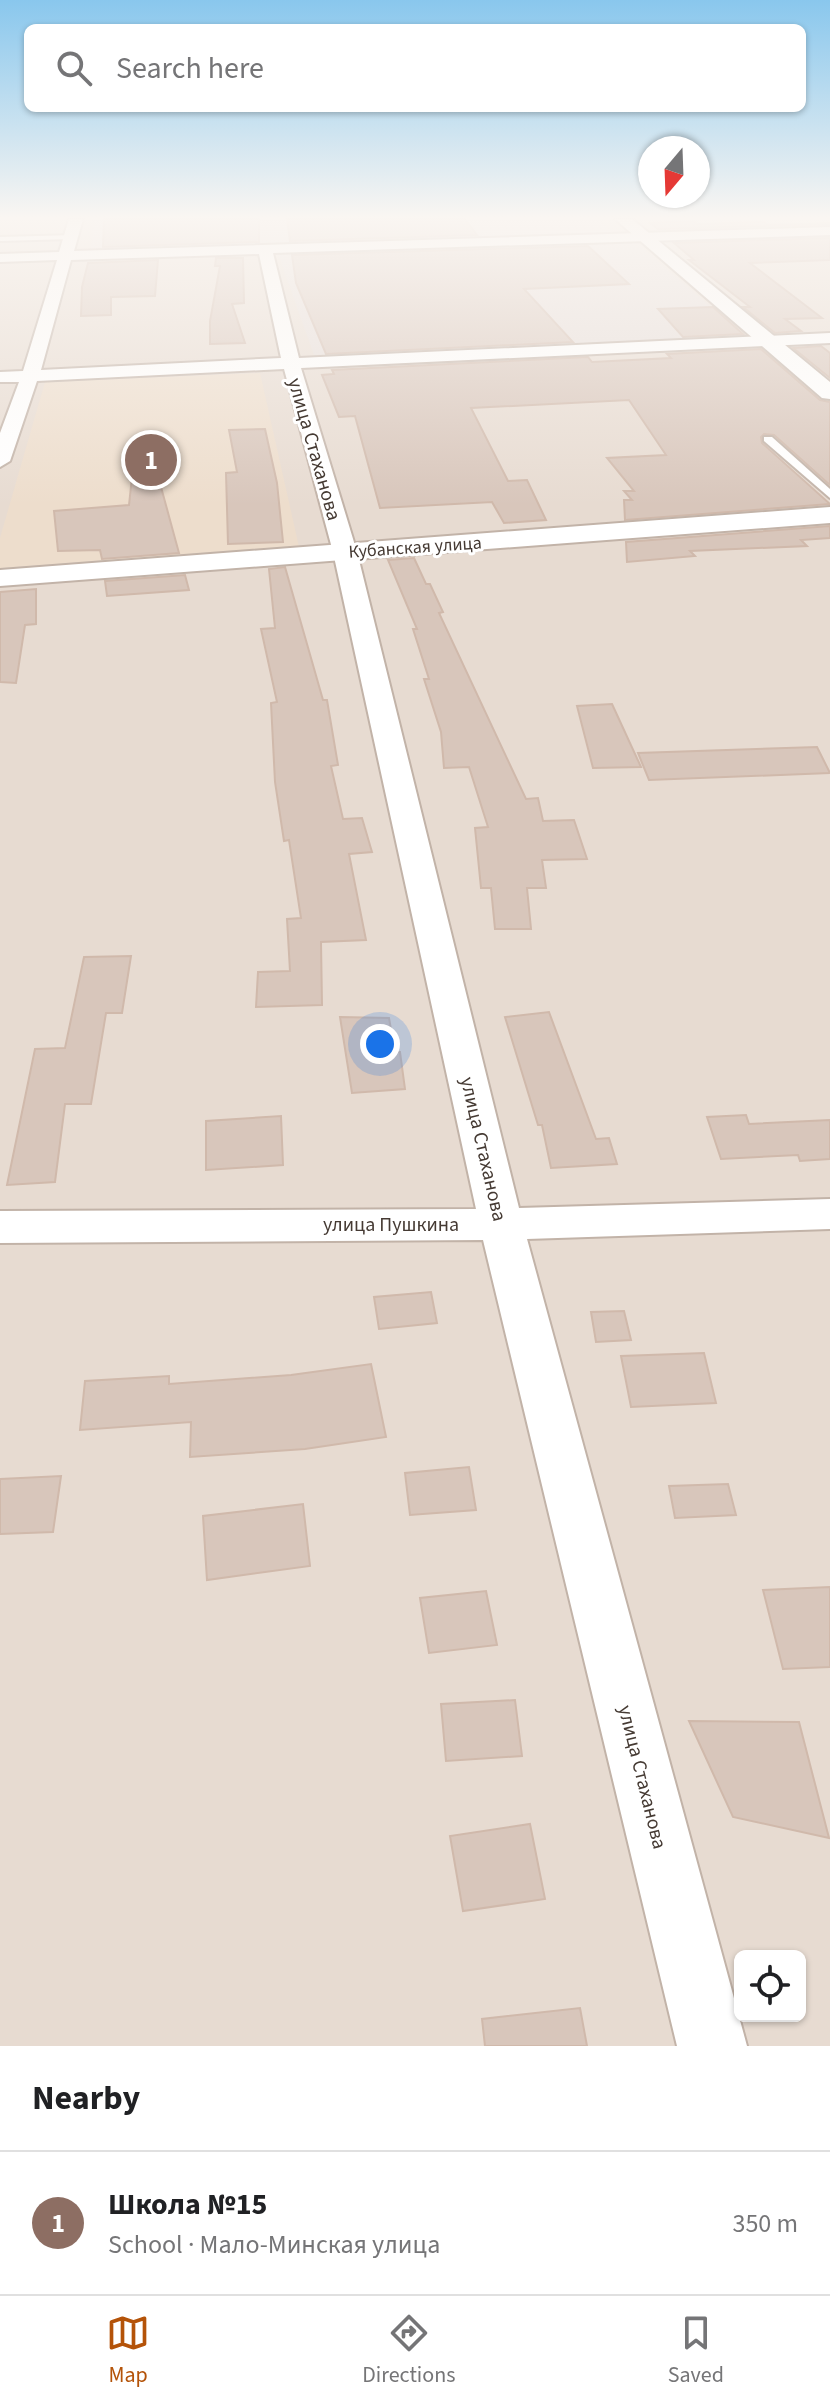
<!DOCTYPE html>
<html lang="en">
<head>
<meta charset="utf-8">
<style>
  body { margin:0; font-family:"Source Sans 3",sans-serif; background:#f6f6f6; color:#202124 }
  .controls { position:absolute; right:24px; bottom:24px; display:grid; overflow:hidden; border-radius:12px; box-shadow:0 2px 6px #0004 }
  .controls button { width:72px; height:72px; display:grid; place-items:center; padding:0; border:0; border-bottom:2px solid #e0e0e0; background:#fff; color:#202124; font:40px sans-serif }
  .compass { position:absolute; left:638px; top:136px; width:72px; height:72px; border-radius:50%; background:#fff; box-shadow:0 2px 6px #0004; rotate:199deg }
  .you { position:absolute; left:380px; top:1044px; width:28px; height:28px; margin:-20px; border:6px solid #fff; border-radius:50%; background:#1a73e8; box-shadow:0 0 0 12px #1a73e833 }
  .badge { display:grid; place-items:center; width:52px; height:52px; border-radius:50%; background:#b45309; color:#fff; font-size:26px; font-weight:700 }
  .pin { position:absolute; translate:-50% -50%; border:4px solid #fff; box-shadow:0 2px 8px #0006 }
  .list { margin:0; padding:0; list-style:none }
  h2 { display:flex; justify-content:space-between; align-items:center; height:104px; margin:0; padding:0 32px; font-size:34px }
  h2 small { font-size:26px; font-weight:400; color:#757577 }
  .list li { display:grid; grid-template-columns:52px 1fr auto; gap:24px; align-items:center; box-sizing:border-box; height:144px; padding:0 32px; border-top:2px solid #e0e0e0 }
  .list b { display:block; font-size:30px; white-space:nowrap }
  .list p { margin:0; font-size:26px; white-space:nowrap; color:#757577 }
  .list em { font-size:26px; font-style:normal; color:#757577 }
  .icon { flex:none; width:44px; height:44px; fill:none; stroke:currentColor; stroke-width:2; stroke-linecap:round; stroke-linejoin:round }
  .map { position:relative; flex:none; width:830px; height:2046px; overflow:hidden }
  .search { position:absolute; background:#fff; box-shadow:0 2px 6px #0004; left:24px; right:24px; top:24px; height:88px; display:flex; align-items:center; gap:20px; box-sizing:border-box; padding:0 28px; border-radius:12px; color:#757577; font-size:30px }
  .sheet { height:248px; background:#fff }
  nav { display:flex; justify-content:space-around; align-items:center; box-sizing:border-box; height:112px; border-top:2px solid #e0e0e0; background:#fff; font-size:22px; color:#757577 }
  nav a { display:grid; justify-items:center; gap:4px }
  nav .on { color:#b45309 }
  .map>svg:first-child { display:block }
  .residential { fill:#e7dbd1; fill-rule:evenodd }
  .industrial { fill:#e5dcd8 }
  .education { fill:#edddcc }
  .building { fill:#d8c6bb; stroke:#d0b9ab; stroke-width:2 }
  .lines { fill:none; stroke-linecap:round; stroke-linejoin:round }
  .service-casing { stroke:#c2b3a8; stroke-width:4 }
  .minor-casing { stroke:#c2b3a8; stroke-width:4 }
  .tertiary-casing { stroke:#c2b3a8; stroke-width:4 }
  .service { fill:#fff; fill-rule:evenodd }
  .minor { fill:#fff; fill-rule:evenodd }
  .tertiary { fill:#fff; fill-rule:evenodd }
  .labels { text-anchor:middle; stroke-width:6; stroke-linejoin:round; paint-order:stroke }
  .far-street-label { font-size:18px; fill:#453a33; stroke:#fff }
  .street-label { font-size:20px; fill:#453a33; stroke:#fff }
</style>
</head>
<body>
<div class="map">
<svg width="830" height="2046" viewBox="0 0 830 2046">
  <rect width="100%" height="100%" fill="#f3ebe3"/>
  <path class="residential" d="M0,219h830v1827h-830zM740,1956h60v60h-60z"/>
  <g class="industrial">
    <path d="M95,219h503l17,15 -525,18z"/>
    <path d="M632,239l113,97 -431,19 -37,-104z"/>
  </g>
  <path class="education" d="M260,373l39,174 -299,21v-30l45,-156z"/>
  <g class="building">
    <path d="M104,219h155v23l-156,5z"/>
    <path d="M287,219h178l12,16 -187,6z"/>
    <path d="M694,221l3,3 67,-2 4,3 62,-2v1l-172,5 -8,-6z"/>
    <path d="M830,238v22l-80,3 72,55 -37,1 16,12 -26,2 -32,-26h7l-61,-47h5l-20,-17z"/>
    <path d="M588,246l41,38 -105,5 49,53 -247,12 -30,-71 -4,-28z"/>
    <path d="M216,258h27l1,45 -12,1 13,39 -35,1v-23l10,-55h-5z"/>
    <path d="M158,260l-3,36 -44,1v18l-30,1 1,-29 6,-24z"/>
    <path d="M713,307l30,27 -60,3 -25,-28z"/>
    <path d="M821,346l9,7v25l-37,-30z"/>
    <path d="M761,349l59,51 10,2v83l-56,-50 -10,-1 -3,3 1,6 68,61 -205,16 -1,-20h8l-8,-9h10l-27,-33 59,-3 -37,-55 -158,8 37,73 19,-1 19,40 -42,3 -12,-21 -112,6 -25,-92 -16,1 -17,-42 12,-1 -2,-4 256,-13 4,5 79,-4 -4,-4z"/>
    <path d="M265,429l12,54 6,59 -55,2 -2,-71 11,-1 -8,-42z"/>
    <path d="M158,476l21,77 -77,6 -2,-9 -42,1 -4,-40 75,-6 3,-28z"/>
    <path d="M830,526v12l-29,2 6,6 -117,5 5,5 -68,6 -1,-20z"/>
    <path d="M414,558l12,26h4l13,28 -4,1 87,186 12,-1 5,23 31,-1 13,39 -45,1 4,28h-19l4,41h-36l-4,-41h-10l-6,-60 13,-1 -19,-60 -25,1 -3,-36 -17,-53h5l-16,-50h4l-29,-69z"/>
    <path d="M285,567l38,133h4l11,65 -7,1 12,53 19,-1 10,34 -23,2 17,86 -45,2 1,63 -66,2 2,-35 32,-1 -3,-52 14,-1 -12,-78 -5,1 -9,-59 -4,-79 6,-1 -16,-73 14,-1 -6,-59z"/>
    <path d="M185,575l4,15 -82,6 -2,-15z"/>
    <path d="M36,589v35l-11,1 -9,58 -16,-1v-90z"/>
    <path d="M612,704l29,63 -48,1 -16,-62z"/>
    <path d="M817,747l13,26 -181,7 -11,-27z"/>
    <path d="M131,956l-9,57h-16l-15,91h-26l-10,78 -48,3 28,-136 30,-1 19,-91z"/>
    <path d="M549,1012l47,127 13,-1 8,26 -66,4 -9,-43h-4l-33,-108z"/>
    <path d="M340,1017l49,1 6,34h5l5,37 -53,4z"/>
    <path d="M746,1115l3,9 81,-4v39l-30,2 -2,-6 -77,4 -14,-42z"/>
    <path d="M281,1116l2,49 -77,5v-49z"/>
    <path d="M431,1292l6,31 -58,6 -5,-32z"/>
    <path d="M624,1311l7,29 -35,2 -5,-30z"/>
    <path d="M704,1353l12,50 -85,4 -10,-51z"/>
    <path d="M371,1364l15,73 -81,12 -115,8 1,-35 -111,8 5,-49 84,-5v8l122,-9z"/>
    <path d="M469,1467l7,43 -66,5 -5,-42z"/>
    <path d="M61,1476l-8,56 -53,2v-55z"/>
    <path d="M728,1484l8,31 -61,3 -6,-32z"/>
    <path d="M303,1504l7,62 -103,14 -4,-64z"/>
    <path d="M830,1587v80l-47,2 -20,-79z"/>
    <path d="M486,1591l11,54 -68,8 -9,-55z"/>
    <path d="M515,1700l7,56 -76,5 -5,-57z"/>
    <path d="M689,1721l110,1 30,116 -96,-21z"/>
    <path d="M530,1824l15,75 -82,12 -13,-75z"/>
    <path d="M580,2008l7,38h-102l-3,-27z"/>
  </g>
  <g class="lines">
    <defs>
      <g id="service">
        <path d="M75,235l-3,4 -72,2v-4z"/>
        <path d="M764,437h8l58,52v9l-66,-57z"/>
      </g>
      <path id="minor" d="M69,219h14l-9,32 756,-24v8l-557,18 26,105 531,-25v10l-529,25 56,184 162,656 311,-9v30l-303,10 220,807h-70l-194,-806 -483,3v-32l476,-2 -143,-657 -49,-183 -247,12 -27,80 -10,6v-34l19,-51h-19v-10l23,-1 34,-111 -57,2v-8l59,-2zM259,254l22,104 -240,12 30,-110z"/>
      <g id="tertiary">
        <path d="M615,219h17l198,163v17l-8,-1z"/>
        <path d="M830,507v16l-830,63v-16z"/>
      </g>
    </defs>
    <use href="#service" class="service-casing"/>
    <use href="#minor" class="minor-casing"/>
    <use href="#tertiary" class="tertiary-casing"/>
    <use href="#service" class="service"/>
    <use href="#minor" class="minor"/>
    <use href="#tertiary" class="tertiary"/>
  </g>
  <linearGradient id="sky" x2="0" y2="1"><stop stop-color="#89c7ed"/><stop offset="0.43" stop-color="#faf6f2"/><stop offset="1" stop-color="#faf6f2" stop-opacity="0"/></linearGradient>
  <rect width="830" height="505" fill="url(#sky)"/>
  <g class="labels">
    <g class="far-street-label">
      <text transform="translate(415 547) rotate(-4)" y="6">Кубанская улица</text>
    </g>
    <g class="street-label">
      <text transform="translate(315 449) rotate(74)" y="7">улица Стаханова</text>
      <text transform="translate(484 1149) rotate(77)" y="7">улица Стаханова</text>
      <text x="391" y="1231">улица Пушкина</text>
      <text transform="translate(643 1777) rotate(76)" y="7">улица Стаханова</text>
    </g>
  </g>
</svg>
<div class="controls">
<button><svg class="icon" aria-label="locate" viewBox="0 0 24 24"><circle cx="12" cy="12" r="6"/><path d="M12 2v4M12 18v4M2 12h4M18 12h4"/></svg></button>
</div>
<svg class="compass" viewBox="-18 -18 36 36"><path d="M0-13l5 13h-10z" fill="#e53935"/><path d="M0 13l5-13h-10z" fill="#757577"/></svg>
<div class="you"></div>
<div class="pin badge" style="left:151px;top:460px;background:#8d6e63">1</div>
<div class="search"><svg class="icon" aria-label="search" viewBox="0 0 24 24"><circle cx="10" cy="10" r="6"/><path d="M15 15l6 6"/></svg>Search here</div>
</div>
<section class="sheet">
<h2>Nearby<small></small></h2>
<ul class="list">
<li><span class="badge" style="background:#8d6e63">1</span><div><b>Школа №15</b><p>School · Мало-Минская улица</p></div><em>350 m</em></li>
</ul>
</section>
<nav>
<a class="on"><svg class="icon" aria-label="map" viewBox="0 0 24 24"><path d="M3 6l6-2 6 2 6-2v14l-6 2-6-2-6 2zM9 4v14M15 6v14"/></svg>Map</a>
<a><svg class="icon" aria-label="directions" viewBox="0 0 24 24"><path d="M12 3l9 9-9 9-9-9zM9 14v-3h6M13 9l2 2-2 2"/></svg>Directions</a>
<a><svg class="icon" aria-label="saved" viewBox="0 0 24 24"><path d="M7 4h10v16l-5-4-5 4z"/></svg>Saved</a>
</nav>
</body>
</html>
